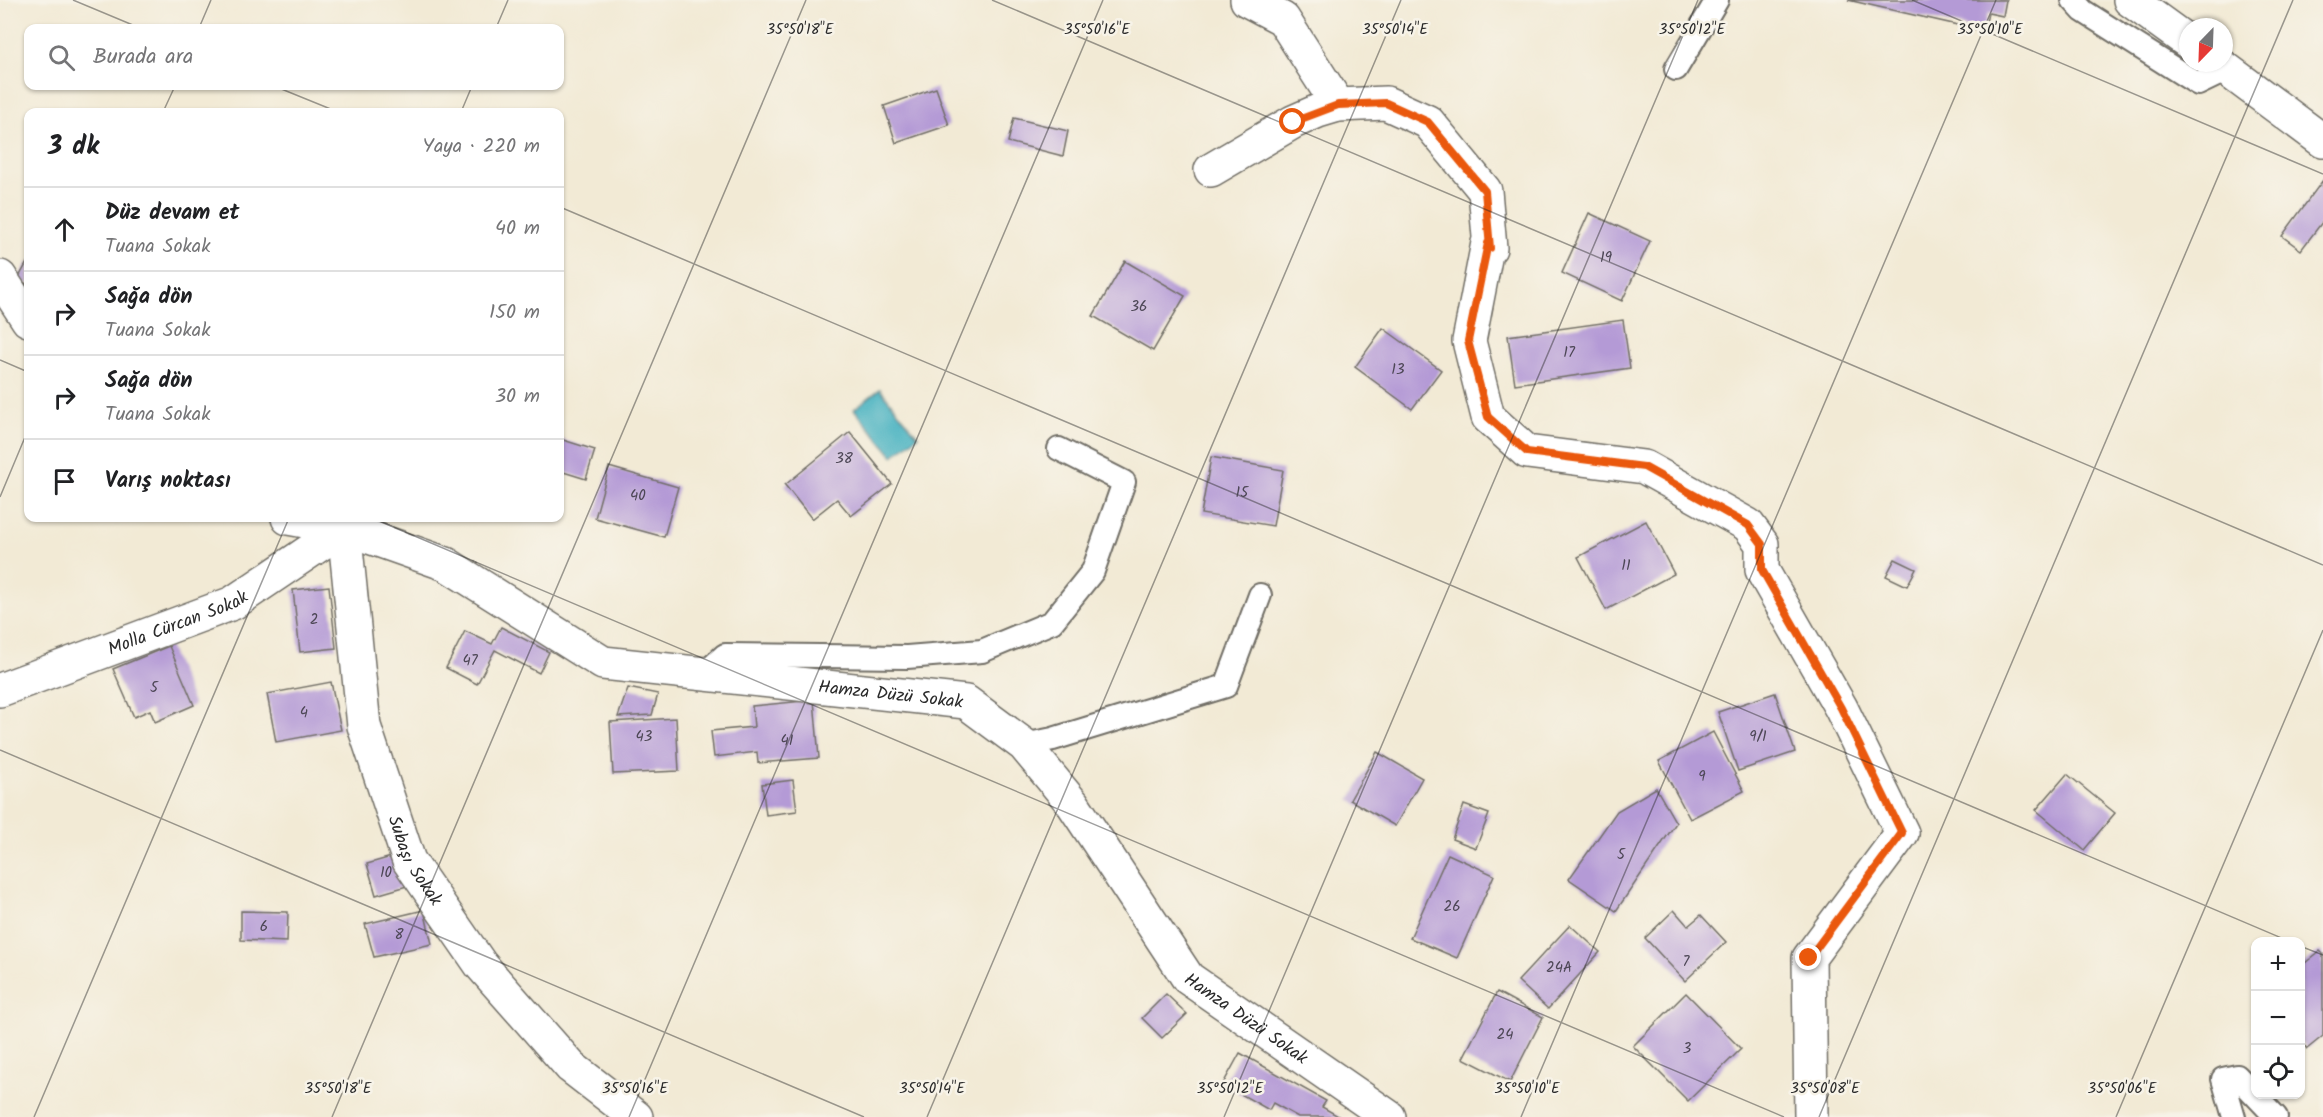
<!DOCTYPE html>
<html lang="tr">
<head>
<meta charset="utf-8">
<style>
  body { margin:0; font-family:Kalam,sans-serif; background:#f2f2f2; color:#202124 }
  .controls { position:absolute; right:18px; bottom:18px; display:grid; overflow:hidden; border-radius:12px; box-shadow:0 2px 4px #0004 }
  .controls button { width:54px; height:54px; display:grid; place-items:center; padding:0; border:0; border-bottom:2px solid #e0e0e0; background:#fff; color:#202124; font:30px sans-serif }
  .compass { position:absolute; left:2179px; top:18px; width:54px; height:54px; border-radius:50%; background:#fff; box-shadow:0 2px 4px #0004; rotate:203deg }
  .stop { position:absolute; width:18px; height:18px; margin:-14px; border:4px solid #ea580c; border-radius:50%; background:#fff }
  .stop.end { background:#ea580c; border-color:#fff; box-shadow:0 2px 6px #0008 }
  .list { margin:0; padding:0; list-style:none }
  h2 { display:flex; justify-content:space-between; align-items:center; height:78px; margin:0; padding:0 24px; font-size:26px }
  h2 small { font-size:20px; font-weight:400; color:#757577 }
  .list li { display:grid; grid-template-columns:39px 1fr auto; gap:18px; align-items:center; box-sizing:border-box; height:84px; padding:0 24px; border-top:2px solid #e0e0e0 }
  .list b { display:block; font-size:22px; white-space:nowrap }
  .list p { margin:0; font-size:20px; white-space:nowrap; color:#757577 }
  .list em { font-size:20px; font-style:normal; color:#757577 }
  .icon { flex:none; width:33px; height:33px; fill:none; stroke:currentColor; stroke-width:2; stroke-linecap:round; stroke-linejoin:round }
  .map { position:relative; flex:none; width:2323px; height:1117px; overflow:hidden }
  .search { position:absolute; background:#fff; box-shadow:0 2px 4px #0004; left:24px; top:24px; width:540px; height:66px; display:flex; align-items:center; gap:15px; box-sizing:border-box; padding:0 21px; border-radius:12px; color:#757577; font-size:22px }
  .panel { position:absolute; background:#fff; box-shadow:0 2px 4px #0004; left:24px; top:108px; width:540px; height:414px; border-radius:12px }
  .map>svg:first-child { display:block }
  .water { fill:#43b0c0; stroke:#376e76; stroke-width:1.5 }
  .building { fill:#b49ad6 }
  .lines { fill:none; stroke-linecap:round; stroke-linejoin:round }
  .service-casing { stroke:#716e66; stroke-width:26 }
  .minor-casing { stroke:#716e66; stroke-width:36 }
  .service { stroke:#fff; stroke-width:22 }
  .minor { stroke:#fff; stroke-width:33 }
  .route { stroke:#ea580c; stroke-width:8 }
  .ticks { fill:none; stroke:#2b2b2b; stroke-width:1.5; stroke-opacity:0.45 }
  .labels { text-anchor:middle; stroke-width:5; stroke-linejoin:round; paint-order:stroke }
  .number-label { font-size:15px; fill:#4d4756 }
  .street-label { font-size:18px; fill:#2b2b2b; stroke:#f7f3e8 }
  .ticks-label { font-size:15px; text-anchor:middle; fill:#2b2b2b; stroke:#f7f3e8; stroke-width:5; stroke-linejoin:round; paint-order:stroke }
</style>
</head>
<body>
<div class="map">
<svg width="2323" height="1117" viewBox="0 0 2323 1117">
  <rect width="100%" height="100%" fill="#f7f3e8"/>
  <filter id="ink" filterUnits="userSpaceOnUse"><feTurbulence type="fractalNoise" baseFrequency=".0167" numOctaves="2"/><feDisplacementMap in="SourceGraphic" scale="12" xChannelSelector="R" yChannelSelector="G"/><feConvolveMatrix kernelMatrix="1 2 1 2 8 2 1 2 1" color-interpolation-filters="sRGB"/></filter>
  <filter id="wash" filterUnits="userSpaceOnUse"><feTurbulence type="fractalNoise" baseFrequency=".008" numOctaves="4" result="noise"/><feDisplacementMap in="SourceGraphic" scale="24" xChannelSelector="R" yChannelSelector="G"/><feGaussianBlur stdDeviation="1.35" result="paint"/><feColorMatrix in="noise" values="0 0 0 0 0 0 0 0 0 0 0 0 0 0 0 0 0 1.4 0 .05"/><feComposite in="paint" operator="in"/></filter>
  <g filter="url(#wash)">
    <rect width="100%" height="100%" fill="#f2ead5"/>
    <path class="water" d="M880,389l38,47 -25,20 -39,-47z"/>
    <g id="blocks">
      <g class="building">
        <path d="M1848,0h158l-3,16 -15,-3 -4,18z"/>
        <path d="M936,88l13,37 -53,18 -12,-37z"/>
        <path d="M1014,118l54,13 -5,25 -55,-14z"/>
        <path d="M2323,180v41l-22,29 -19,-14z"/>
        <path d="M1589,213l61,28 -28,60 -60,-28z"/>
        <path d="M28,261v24l-10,-6z"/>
        <path d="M1125,261l60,35 -32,55 -60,-35z"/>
        <path d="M1623,320l7,48 -115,16 -7,-48z"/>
        <path d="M1383,328l58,42 -29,39 -57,-42z"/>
        <path d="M850,432l42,52 -41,32 -14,-17 -25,20 -27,-34z"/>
        <path d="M560,439l35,11 -9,29 -26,-8z"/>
        <path d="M1211,457l72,13 -10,56 -72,-12z"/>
        <path d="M609,467l69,20 -14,50 -69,-19z"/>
        <path d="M1646,521l28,53 -68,36 -28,-53z"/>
        <path d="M1895,559l21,10 -9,17 -21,-10z"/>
        <path d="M329,586l7,62 -36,4 -7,-62z"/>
        <path d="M501,627l48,25 -10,21 -44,-23 -18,34 -31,-16 19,-37 27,13z"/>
        <path d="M169,646l25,59 -39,17 -5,-12 -16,7 -21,-48z"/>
        <path d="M331,682l10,48 -65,12 -9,-48z"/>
        <path d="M628,688l30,6 -6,21 -34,2z"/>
        <path d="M1775,693l20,59 -57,19 -20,-59z"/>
        <path d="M814,700l5,58 -61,5 -1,-11 -43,5 -3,-26 43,-4 -2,-21z"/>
        <path d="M676,718l3,53 -66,3 -3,-52z"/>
        <path d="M1713,732l31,59 -54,28 -31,-58z"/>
        <path d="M1377,752l45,26 -27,48 -45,-26z"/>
        <path d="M2067,774l48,39 -31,37 -48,-40z"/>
        <path d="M793,780l4,31 -31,4 -4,-31z"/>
        <path d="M1656,788l20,35 -60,88 -47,-32 48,-68z"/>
        <path d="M1464,805l25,9 -13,34 -24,-9z"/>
        <path d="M1448,854l46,21 -37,83 -47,-20z"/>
        <path d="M398,855l9,31 -31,9 -9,-31z"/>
        <path d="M424,910l8,34 -58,13 -9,-33z"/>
        <path d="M1674,910l14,16 13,-11 25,27 -41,39 -40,-43z"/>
        <path d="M241,911l47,1 -1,30 -46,-2z"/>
        <path d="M1570,925l30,27 -52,57 -30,-28z"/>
        <path d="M2320,951l3,3v82l-16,13 -7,-9v-73z"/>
        <path d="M1497,992l46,25 -33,65 -47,-24z"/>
        <path d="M1686,993l55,56 -53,52 -55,-55z"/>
        <path d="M1166,994l21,20 -25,24 -20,-20z"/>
        <path d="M1240,1053l86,48 -4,6 18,10h-42l-25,-14 -4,7 -46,-26z"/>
      </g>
    </g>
  </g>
  <g filter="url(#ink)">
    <use href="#blocks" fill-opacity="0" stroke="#716e66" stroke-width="1.5"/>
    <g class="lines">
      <defs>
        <g id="service">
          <path d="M2073,0l10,11 115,73 29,-14"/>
          <path d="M1676,69l41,-69"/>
          <path d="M704,674l21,-19 182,2 75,-6 70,-29 41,-51 31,-89 -65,-33"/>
          <path d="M1024,745l29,-6 173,-53 34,-91"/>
          <path d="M2234,1117l-11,-38 14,-3 39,41"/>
        </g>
        <g id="minor">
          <path d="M1247,0l36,19 55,86"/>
          <path d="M2130,0l58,42"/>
          <path d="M2218,63l105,78"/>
          <path d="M1211,170l82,-48 25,-11 20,-6 48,-2 42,19 57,69 5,57 -2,-5 -19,98 19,76 39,35 117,15 104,58 14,19v26l79,138 61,125 -93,125 2,159"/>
          <path d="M0,277l28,43"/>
          <path id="s1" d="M288,518l56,10 102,36 157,99 363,39 58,43 49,59 115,174 201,139"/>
          <path id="s2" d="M0,690l233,-87 111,-75 20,198 45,135 72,104 90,102 65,50"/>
        </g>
      </defs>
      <use href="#service" class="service-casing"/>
      <use href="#minor" class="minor-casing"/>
      <use href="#service" class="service"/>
      <use href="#minor" class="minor"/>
    </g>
  </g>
  <g class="lines" filter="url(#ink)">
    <path class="route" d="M1293,122l45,-17 48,-2 42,19 57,69 5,57 -2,-5 -20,98 20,76 39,35 117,15 104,58 14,19v26l79,138 61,125 -93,125"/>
  </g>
  <path class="ticks" d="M73,0l67,28M992,0l1331,565M1912,0l411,174M199,28l12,-28M496,28l12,-28M274,86l64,26M163,112l12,-26M461,112l11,-26M560,207l1731,735M0,360l28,12M0,497l28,-67M372,518l1412,599M0,750l864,367M2300,946l23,9M34,1117l255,-599M332,1117l474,-1117M629,1117l474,-1117M927,1117l474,-1117M1224,1117l474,-1117M1521,1117l475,-1117M1819,1117l474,-1117M2116,1117l207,-487"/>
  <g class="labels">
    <g class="number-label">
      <text x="1606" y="262">19</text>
      <text x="1139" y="311">36</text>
      <text x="1569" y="357">17</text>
      <text x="1398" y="374">13</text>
      <text x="844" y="463">38</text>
      <text x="1242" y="497">15</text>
      <text x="638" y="500">40</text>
      <text x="1626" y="570">11</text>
      <text x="314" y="624">2</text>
      <text x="470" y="665">47</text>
      <text x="154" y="692">5</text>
      <text x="304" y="717">4</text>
      <text x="644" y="741">43</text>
      <text x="1758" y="741">9/1</text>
      <text x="787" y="745">41</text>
      <text x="1702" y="781">9</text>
      <text x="1621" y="859">5</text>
      <text x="386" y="877">10</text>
      <text x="1452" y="911">26</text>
      <text x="264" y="931">6</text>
      <text x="399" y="939">8</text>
      <text x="1686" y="966">7</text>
      <text x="1559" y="972">24A</text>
      <text x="1505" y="1039">24</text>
      <text x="1687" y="1053">3</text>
    </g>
    <g class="street-label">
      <text dy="6" stroke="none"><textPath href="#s2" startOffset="190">Molla Cürcan Sokak</textPath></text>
      <text dy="6" stroke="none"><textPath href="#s1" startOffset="640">Hamza Düzü Sokak</textPath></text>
      <text dy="6" stroke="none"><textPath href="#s2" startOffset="726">Subaşı Sokak</textPath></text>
      <text dy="6" stroke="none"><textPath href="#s1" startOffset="1144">Hamza Düzü Sokak</textPath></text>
    </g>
  </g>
  <g class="ticks-label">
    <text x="800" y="34">35°50'18"E</text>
    <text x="1097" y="34">35°50'16"E</text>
    <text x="1395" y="34">35°50'14"E</text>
    <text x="1692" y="34">35°50'12"E</text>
    <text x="1990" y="34">35°50'10"E</text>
    <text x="338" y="1093">35°50'18"E</text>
    <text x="635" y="1093">35°50'16"E</text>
    <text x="932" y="1093">35°50'14"E</text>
    <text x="1230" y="1093">35°50'12"E</text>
    <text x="1527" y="1093">35°50'10"E</text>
    <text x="1825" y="1093">35°50'08"E</text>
    <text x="2122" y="1093">35°50'06"E</text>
  </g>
</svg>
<div class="controls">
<button>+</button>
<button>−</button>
<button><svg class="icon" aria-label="locate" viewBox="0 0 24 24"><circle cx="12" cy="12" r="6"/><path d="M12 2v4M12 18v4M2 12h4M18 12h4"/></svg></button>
</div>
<svg class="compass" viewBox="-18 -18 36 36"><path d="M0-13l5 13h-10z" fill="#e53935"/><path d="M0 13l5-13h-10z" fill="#757577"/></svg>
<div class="stop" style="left:1293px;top:122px"></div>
<div class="stop end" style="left:1809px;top:958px"></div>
<div class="search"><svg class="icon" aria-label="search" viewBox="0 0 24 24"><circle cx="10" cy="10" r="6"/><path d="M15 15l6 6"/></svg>Burada ara</div>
<section class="panel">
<h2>3 dk<small>Yaya · 220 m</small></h2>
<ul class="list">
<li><svg class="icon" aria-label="ahead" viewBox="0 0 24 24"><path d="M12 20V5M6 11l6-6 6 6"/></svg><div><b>Düz devam et</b><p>Tuana Sokak</p></div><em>40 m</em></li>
<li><svg class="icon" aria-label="right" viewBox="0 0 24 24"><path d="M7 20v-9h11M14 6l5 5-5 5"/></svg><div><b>Sağa dön</b><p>Tuana Sokak</p></div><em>150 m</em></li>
<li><svg class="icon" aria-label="right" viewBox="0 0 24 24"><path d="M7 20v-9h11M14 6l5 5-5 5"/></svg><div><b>Sağa dön</b><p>Tuana Sokak</p></div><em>30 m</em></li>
<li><svg class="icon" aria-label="arrive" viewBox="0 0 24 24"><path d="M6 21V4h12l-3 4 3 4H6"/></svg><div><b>Varış noktası</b></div></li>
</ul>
</section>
</div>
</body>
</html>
